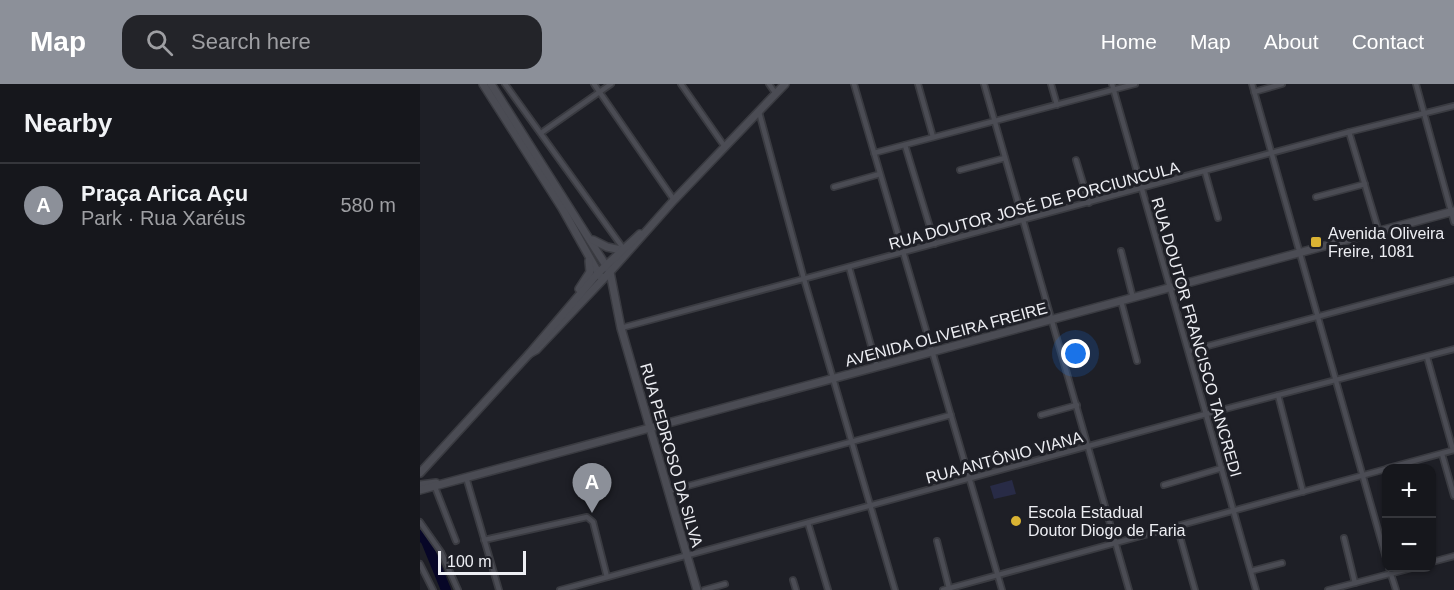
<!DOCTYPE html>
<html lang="en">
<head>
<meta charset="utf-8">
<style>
  body { margin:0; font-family:Arial,sans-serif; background:#232429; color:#f1f3f6 }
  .controls { position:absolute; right:18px; bottom:18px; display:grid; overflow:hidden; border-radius:12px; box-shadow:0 2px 4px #0004 }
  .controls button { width:54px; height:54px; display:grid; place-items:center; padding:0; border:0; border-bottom:2px solid #35363b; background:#16171c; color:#f1f3f6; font:30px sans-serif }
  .scale { position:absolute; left:18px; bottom:15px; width:88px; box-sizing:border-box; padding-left:6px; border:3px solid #edeef3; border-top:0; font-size:16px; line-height:21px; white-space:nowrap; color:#edeef3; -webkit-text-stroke:4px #1e1f26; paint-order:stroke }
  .you { position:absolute; left:656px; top:270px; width:21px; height:21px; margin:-15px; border:4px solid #fff; border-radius:50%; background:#1a73e8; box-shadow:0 0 0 9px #1a73e833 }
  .badge { display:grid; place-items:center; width:39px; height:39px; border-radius:50%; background:#8c9099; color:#fff; font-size:20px; font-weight:700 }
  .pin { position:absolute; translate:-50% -50px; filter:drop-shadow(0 2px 3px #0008) }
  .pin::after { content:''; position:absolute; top:32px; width:21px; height:18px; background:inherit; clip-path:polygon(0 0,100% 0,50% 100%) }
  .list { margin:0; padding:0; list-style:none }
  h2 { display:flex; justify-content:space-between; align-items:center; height:78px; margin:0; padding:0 24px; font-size:26px }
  h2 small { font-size:20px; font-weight:400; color:#9e9fa3 }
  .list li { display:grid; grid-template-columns:39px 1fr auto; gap:18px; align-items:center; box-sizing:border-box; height:84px; padding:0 24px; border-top:2px solid #35363b }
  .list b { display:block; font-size:22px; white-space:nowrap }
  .list p { margin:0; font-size:20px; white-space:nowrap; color:#9e9fa3 }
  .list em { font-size:20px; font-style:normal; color:#9e9fa3 }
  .icon { flex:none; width:33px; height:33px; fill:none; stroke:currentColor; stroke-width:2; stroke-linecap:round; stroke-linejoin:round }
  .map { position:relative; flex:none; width:1034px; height:506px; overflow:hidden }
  header { display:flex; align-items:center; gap:36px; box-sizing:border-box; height:84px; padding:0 30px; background:#8c9099; color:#fff }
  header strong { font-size:28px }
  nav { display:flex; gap:33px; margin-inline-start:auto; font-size:21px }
  .search { width:420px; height:54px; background:#232429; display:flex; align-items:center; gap:15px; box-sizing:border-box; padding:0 21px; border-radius:18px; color:#9e9fa3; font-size:22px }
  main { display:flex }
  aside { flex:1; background:#16171c }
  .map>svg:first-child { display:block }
  .green { fill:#282b46 }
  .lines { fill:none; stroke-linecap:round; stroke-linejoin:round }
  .river { stroke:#070627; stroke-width:10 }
  .street-casing { stroke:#3a3b41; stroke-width:8 }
  .secondary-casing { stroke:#3a3b41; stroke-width:10 }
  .street { stroke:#4b4c54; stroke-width:4.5 }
  .secondary { stroke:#4b4c54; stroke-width:7 }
  .poi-dot { fill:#dab333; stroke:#1e1f26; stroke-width:2 }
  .labels { text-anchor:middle; stroke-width:6; stroke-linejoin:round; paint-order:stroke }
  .street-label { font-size:16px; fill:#edeef3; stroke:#1e1f26 }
  .poi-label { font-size:16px; fill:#edeef3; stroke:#1e1f26; text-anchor:start }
</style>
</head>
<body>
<header>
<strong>Map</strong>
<div class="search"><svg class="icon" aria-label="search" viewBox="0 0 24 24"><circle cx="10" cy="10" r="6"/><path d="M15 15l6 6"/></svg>Search here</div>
<nav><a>Home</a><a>Map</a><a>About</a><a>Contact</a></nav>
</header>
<main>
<aside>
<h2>Nearby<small></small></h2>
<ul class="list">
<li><span class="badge">A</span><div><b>Praça Arica Açu</b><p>Park · Rua Xaréus</p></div><em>580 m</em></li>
</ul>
</aside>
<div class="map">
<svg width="1034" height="506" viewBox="0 0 1034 506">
  <rect width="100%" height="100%" fill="#1e1f26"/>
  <path class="green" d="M592,396l4,14 -22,5 -4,-13z"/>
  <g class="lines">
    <path class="river" d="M0,451l6,6 20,49"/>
    <defs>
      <g id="street">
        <path d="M85,0l118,164"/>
        <path d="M174,0l80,116"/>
        <path d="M261,0l44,63"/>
        <path d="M349,0l7,10"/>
        <path d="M434,0l148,506"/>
        <path d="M498,0l15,53"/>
        <path d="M564,0l145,506"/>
        <path d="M631,0l6,21"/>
        <path d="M692,0l144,506"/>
        <path d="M832,0l134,474"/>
        <path d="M996,0l38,138"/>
        <path d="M834,8l28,-8"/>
        <path d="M339,28l45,167 91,311"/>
        <path d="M929,48l30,100"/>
        <path d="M121,49l70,-49"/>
        <path d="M485,61l30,99"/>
        <path d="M454,69l261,-69"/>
        <path d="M656,76l13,43"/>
        <path d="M540,86l45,-12"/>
        <path d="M785,88l13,46"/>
        <path d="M414,103l46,-13"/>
        <path d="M896,113l49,-13"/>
        <path d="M701,167l12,47"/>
        <path d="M429,183l28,100"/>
        <path d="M701,217l16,60"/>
        <path d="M201,244l728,-196 105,-26"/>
        <path d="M769,267l265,-71"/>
        <path d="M1007,273l26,93"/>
        <path d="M858,311l25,97"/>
        <path d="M621,331l36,-10"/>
        <path d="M1022,370l12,42"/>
        <path d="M968,384l66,-18"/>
        <path d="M46,393l33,113"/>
        <path d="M744,401l58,-17"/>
        <path d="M15,403l21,54"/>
        <path d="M249,407l282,-76"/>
        <path d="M0,438l21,30 17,38"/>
        <path d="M388,439l20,67"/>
        <path d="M757,442l18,64"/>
        <path d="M924,454l11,45"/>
        <path d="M64,456l103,-23 6,5 14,55"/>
        <path d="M517,457l12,47"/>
        <path d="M1012,478l22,-6"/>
        <path d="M0,480l13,26"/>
        <path d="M969,484l7,22"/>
        <path d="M831,487l31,-8"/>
        <path d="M373,496l3,10"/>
        <path d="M140,506l646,-176 248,-65"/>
        <path d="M284,506l21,-6"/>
        <path d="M523,506l443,-121"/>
        <path d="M908,506l84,-22"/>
      </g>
      <g id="secondary">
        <path d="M63,0l79,124 38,68"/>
        <path d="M71,0l119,188 11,56 76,262"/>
        <path d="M173,156l14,7 14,3"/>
        <path d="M159,205l11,-17 -1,-11"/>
        <path d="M109,270l7,-4 74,-78 64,-72 111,-116"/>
        <path d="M0,389l109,-119 69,-81 42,-39"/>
        <path d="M0,401l16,-2"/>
        <path d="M0,406l1034,-279"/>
      </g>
    </defs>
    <use href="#street" class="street-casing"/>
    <use href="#secondary" class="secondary-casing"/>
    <use href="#street" class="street"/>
    <use href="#secondary" class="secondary"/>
  </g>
  <g class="poi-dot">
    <rect x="890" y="152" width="12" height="12" rx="3"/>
    <circle cx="596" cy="437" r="6"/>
  </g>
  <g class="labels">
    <g class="street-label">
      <text transform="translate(614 121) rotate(-15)" y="6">RUA DOUTOR JOSÉ DE PORCIUNCULA</text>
      <text transform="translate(526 250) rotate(-15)" y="6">AVENIDA OLIVEIRA FREIRE</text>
      <text transform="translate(777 253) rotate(74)" y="6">RUA DOUTOR FRANCISCO TANCREDI</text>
      <text transform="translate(252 371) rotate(74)" y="6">RUA PEDROSO DA SILVA</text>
      <text transform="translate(584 373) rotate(-15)" y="6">RUA ANTÔNIO VIANA</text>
    </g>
    <g class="poi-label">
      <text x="908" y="155">Avenida Oliveira<tspan x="908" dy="18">Freire, 1081</tspan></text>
      <text x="608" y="434">Escola Estadual<tspan x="608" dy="18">Doutor Diogo de Faria</tspan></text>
    </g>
  </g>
</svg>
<div class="controls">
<button>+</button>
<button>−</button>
</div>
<div class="scale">100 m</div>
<div class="you"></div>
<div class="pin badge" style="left:172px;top:429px">A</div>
</div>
</main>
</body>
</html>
